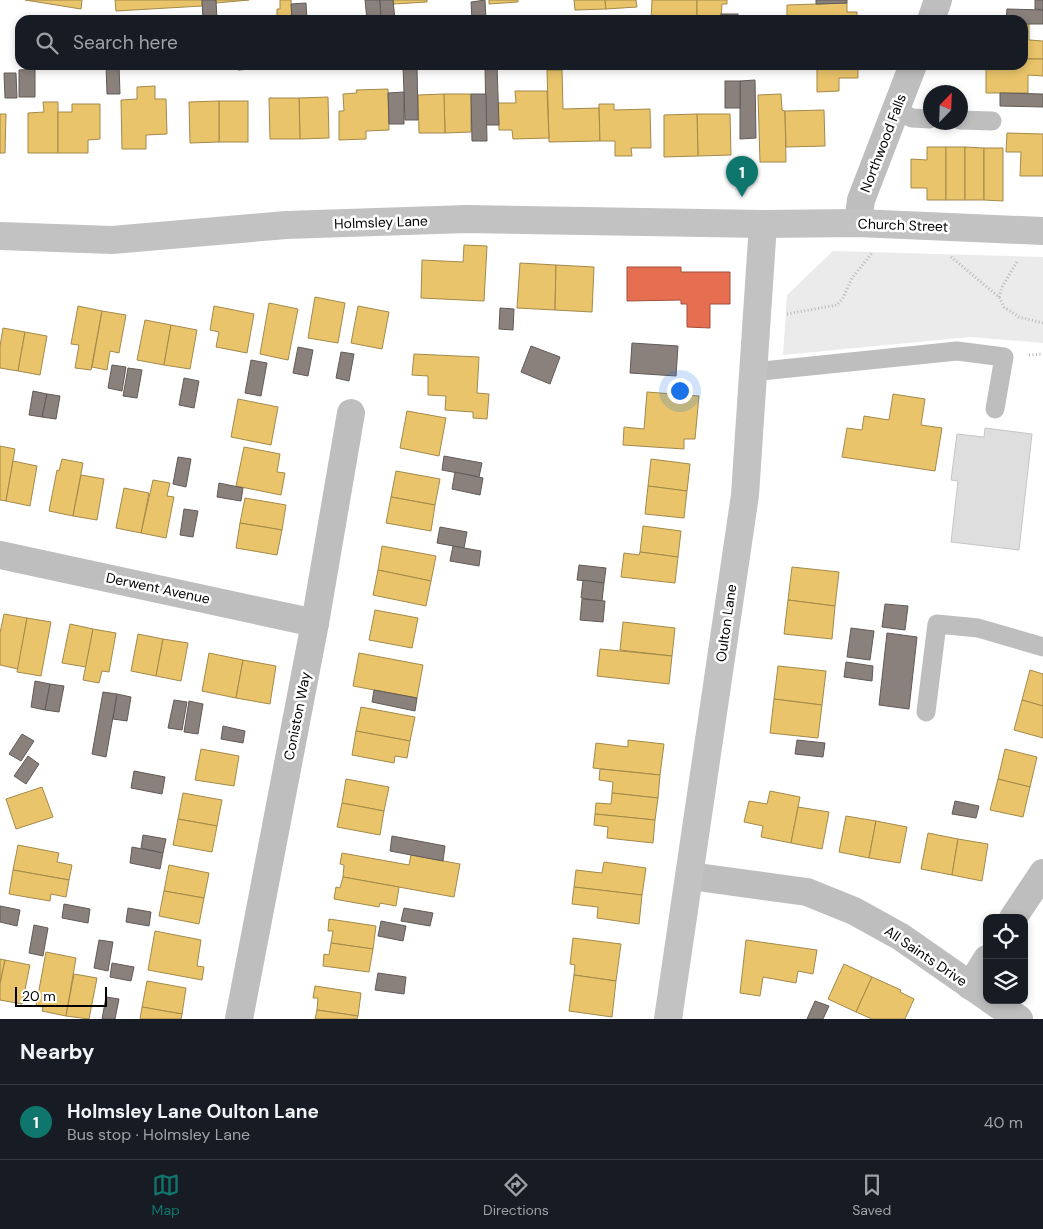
<!DOCTYPE html>
<html lang="en">
<head>
<meta charset="utf-8">
<style>
  body { margin:0; font-family:"DM Sans",sans-serif; background:#20242c; color:#f1f3f6 }
  .controls { position:absolute; right:15px; bottom:15px; display:grid; overflow:hidden; border-radius:10px; box-shadow:0 2px 8px #0003 }
  .controls button { width:45px; height:45px; display:grid; place-items:center; padding:0; border:0; border-bottom:1px solid #363941; background:#171b24; color:#f1f3f6; font:25px sans-serif }
  .compass { position:absolute; left:923px; top:85px; width:45px; height:45px; border-radius:50%; background:#171b24; box-shadow:0 2px 8px #0003; rotate:23deg }
  .scale { position:absolute; left:15px; bottom:12px; width:92px; box-sizing:border-box; padding-left:5px; border:2px solid #000; border-top:0; font-size:14px; line-height:18px; white-space:nowrap; color:#000; -webkit-text-stroke:4px #fff; paint-order:stroke }
  .you { position:absolute; left:679px; top:390px; width:18px; height:18px; margin:-12px; border:4px solid #fff; border-radius:50%; background:#1a73e8; box-shadow:0 0 0 8px #1a73e833 }
  .badge { display:grid; place-items:center; width:32px; height:32px; border-radius:50%; background:#0f766e; color:#fff; font-size:16px; font-weight:700 }
  .pin { position:absolute; translate:-50% -41px; filter:drop-shadow(0 1px 2px #0008) }
  .pin::after { content:''; position:absolute; top:26px; width:18px; height:15px; background:inherit; clip-path:polygon(0 0,100% 0,50% 100%) }
  .list { margin:0; padding:0; list-style:none }
  h2 { display:flex; justify-content:space-between; align-items:center; height:65px; margin:0; padding:0 20px; font-size:21px }
  h2 small { font-size:16px; font-weight:400; color:#9ea1a6 }
  .list li { display:grid; grid-template-columns:32px 1fr auto; gap:15px; align-items:center; box-sizing:border-box; height:75px; padding:0 20px; border-top:1px solid #363941 }
  .list b { display:block; font-size:19px; white-space:nowrap }
  .list p { margin:0; font-size:16px; white-space:nowrap; color:#9ea1a6 }
  .list em { font-size:16px; font-style:normal; color:#9ea1a6 }
  .icon { flex:none; width:28px; height:28px; fill:none; stroke:currentColor; stroke-width:2; stroke-linecap:round; stroke-linejoin:round }
  .map { position:relative; flex:none; width:1043px; height:1019px; overflow:hidden }
  .search { position:absolute; background:#171b24; box-shadow:0 2px 8px #0003; left:15px; right:15px; top:15px; height:55px; display:flex; align-items:center; gap:12px; box-sizing:border-box; padding:0 18px; border-radius:15px; color:#9ea1a6; font-size:19px }
  .sheet { height:140px; background:#171b24 }
  nav { display:flex; justify-content:space-around; align-items:center; box-sizing:border-box; height:70px; border-top:1px solid #363941; background:#171b24; font-size:14px; color:#9ea1a6 }
  nav a { display:grid; justify-items:center; gap:2px }
  nav .on { color:#0f766e }
  .map>svg:first-child { display:block }
  .green { fill:#ebebeb }
  .homes { fill:#e9c46a; stroke:#a3894a }
  .shops { fill:#e76f51; stroke:#a24e39 }
  .industry { fill:#8a817c; stroke:#615a57 }
  .building { fill:#dedede; stroke:#c6c6c6 }
  .lines { fill:none; stroke-linecap:round; stroke-linejoin:round }
  .path { stroke:#b9b9b9; stroke-width:3; stroke-dasharray:1 2.5; stroke-linecap:butt }
  .lane { stroke:#bebebe; stroke-width:19 }
  .street { stroke:#bebebe; stroke-width:28 }
  .secondary { stroke:#c2c2c2; stroke-width:28 }
  .labels { text-anchor:middle; stroke-width:5; stroke-linejoin:round; paint-order:stroke }
  .street-label { font-size:14px; fill:#000; stroke:#fff }
</style>
</head>
<body>
<div class="map">
<svg width="1043" height="1019" viewBox="0 0 1043 1019">
  <rect width="100%" height="100%" fill="#fff"/>
  <path class="green" d="M833,251l210,6v86l-73,-6 -187,18 4,-60z"/>
  <g class="homes">
    <path d="M25,0h57l-1,9z"/>
    <path d="M115,0h87v6l-86,5z"/>
    <path d="M216,0h33l-33,3z"/>
    <path d="M280,0h11l1,20h-15v-11h3z"/>
    <path d="M393,0h34v2l-33,2z"/>
    <path d="M489,0h29v2l-29,2z"/>
    <path d="M574,0h31l1,9 -31,1z"/>
    <path d="M605,0h31l1,7 -31,2z"/>
    <path d="M652,0h45v20h-46z"/>
    <path d="M697,0h30v4h-5l-1,16h-24z"/>
    <path d="M847,3v9h10v8h-70v-15z"/>
    <path d="M1023,24h6v16l14,1v18h-20z"/>
    <path d="M1023,59h20v17l-15,-1v18h-42v-28h37z"/>
    <path d="M817,65h41v13h-19v13l-22,1z"/>
    <path d="M547,70h15l1,39 36,-1 1,33 -51,1z"/>
    <path d="M155,86v13h11l1,35 -21,1v14h-24l-1,-49 16,-1v-12z"/>
    <path d="M388,89l1,41 -23,1v8l-27,1v-29h5l-1,-17 14,-1 -1,-3z"/>
    <path d="M515,91h32l2,47 -36,1 -1,-9h-13l-1,-27h18z"/>
    <path d="M444,94h27v38l-26,1z"/>
    <path d="M444,94l1,39h-26l-1,-38z"/>
    <path d="M781,94l1,16 3,1 1,51h-26l-2,-67z"/>
    <path d="M328,97l1,41 -29,1 -1,-41z"/>
    <path d="M269,98h30l1,41h-30z"/>
    <rect x="219" y="101" width="29" height="41"/>
    <path d="M219,101v41l-29,1 -1,-41z"/>
    <path d="M43,102h15v51h-30v-40l16,-1z"/>
    <path d="M72,104h28v35l-12,1v13h-30v-41h14z"/>
    <path d="M599,104h15v6l36,-1 1,39h-20l1,8h-17v-15h-15z"/>
    <path d="M824,110l1,36 -39,1 -1,-36z"/>
    <path d="M0,114h6l-1,39h-5z"/>
    <path d="M697,114h33l1,41 -33,1z"/>
    <path d="M697,114l1,42 -34,1v-42z"/>
    <path d="M1007,133l36,1v42h-23l1,-24h-15z"/>
    <path d="M927,147h19v53h-19v-12h-16v-29l16,1z"/>
    <rect x="946" y="147" width="19" height="53"/>
    <path d="M965,147l19,1v52h-19z"/>
    <path d="M984,148h19v53l-19,-1z"/>
    <path d="M464,245l23,1 -3,55 -63,-3 1,-38 41,2z"/>
    <path d="M520,263l36,2 -1,45 -38,-2z"/>
    <path d="M556,265l38,2 -2,45 -37,-2z"/>
    <path d="M315,297l30,6 -7,40 -30,-5z"/>
    <path d="M269,303l29,6 -10,51 -28,-6z"/>
    <path d="M78,306l24,5 -11,59 -16,-2 4,-23 -8,-1z"/>
    <path d="M214,306l40,8 -7,39 -31,-6 3,-15 -9,-2z"/>
    <path d="M358,306l31,6 -7,37 -31,-6z"/>
    <path d="M102,311l24,4 -7,38 -9,-2 -3,19 -15,-3z"/>
    <path d="M145,320l26,5 -7,40 -27,-5z"/>
    <path d="M171,325l26,5 -7,39 -26,-4z"/>
    <path d="M3,328l22,4 -7,39 -18,-3v-22z"/>
    <path d="M25,332l22,4 -7,39 -22,-4z"/>
    <path d="M414,354l65,3 -2,36 12,1 -2,25 -14,-1v-6l-28,-2 1,-14 -18,-1v-19l-16,-1z"/>
    <path d="M647,392l52,4 -4,43h-11v10l-61,-4 1,-18 20,2z"/>
    <path d="M893,394l32,5 -4,26 21,3 -7,43 -93,-14 5,-29 15,2 2,-14 25,4z"/>
    <path d="M238,399l40,8 -7,38 -40,-8z"/>
    <path d="M407,411l39,7 -7,38 -39,-8z"/>
    <path d="M0,446l15,3 -9,52 -6,-1z"/>
    <path d="M244,447l36,7 -3,18 8,1 -4,22 -45,-9z"/>
    <path d="M62,459l21,4 -10,53 -24,-5 8,-41 2,1z"/>
    <path d="M651,459l39,5 -3,27 -39,-5z"/>
    <path d="M13,461l24,5 -7,40 -24,-5z"/>
    <path d="M396,471l44,8 -5,26 -44,-8z"/>
    <path d="M81,475l23,4 -7,41 -24,-4z"/>
    <path d="M153,480l17,3 -3,13 7,1 -8,41 -25,-5z"/>
    <path d="M648,486l39,5 -3,27 -39,-4z"/>
    <path d="M124,488l25,5 -8,40 -25,-5z"/>
    <path d="M391,497l44,8 -4,26 -45,-8z"/>
    <path d="M245,498l41,7 -4,25 -42,-7z"/>
    <path d="M240,523l42,7 -5,25 -41,-7z"/>
    <path d="M643,526l38,5 -3,26 -38,-5z"/>
    <path d="M382,546l54,10 -5,25 -53,-11z"/>
    <path d="M640,552l38,5 -3,26 -54,-6 3,-24 15,2z"/>
    <path d="M792,567l47,5 -4,34 -47,-6z"/>
    <path d="M378,570l53,11 -5,25 -53,-11z"/>
    <path d="M788,600l47,6 -3,33 -48,-5z"/>
    <path d="M375,610l43,8 -6,30 -43,-8z"/>
    <path d="M4,614l23,4 -9,51 -18,-4v-32z"/>
    <path d="M27,618l24,4 -10,54 -24,-4z"/>
    <path d="M623,622l52,6 -3,28 -52,-6z"/>
    <path d="M70,624l23,5 -7,38 -24,-4z"/>
    <path d="M93,629l23,4 -7,39 -7,-1 -3,12 -16,-3z"/>
    <path d="M138,634l25,5 -7,37 -25,-5z"/>
    <path d="M163,639l25,4 -7,38 -25,-5z"/>
    <path d="M600,649l72,7 -3,28 -72,-8z"/>
    <path d="M209,653l34,7 -7,38 -34,-7z"/>
    <path d="M359,653l64,12 -6,33 -64,-12z"/>
    <path d="M243,660l33,6 -6,38 -34,-6z"/>
    <path d="M778,666l48,5 -4,34 -48,-6z"/>
    <path d="M1030,670l13,4v32l-21,-6z"/>
    <path d="M774,699l48,6 -4,33 -48,-5z"/>
    <path d="M1022,700l21,6v32l-29,-8z"/>
    <path d="M361,707l54,10 -5,24 -54,-10z"/>
    <path d="M356,731l54,10 -3,17 -12,-2 -1,7 -42,-8z"/>
    <path d="M628,740l36,4 -4,31 -67,-7 3,-25 32,4z"/>
    <path d="M201,749l38,7 -5,30 -39,-6z"/>
    <path d="M1005,749l32,8 -7,30 -32,-8z"/>
    <path d="M600,769l60,6 -2,23 -46,-5 1,-11 -14,-2z"/>
    <path d="M346,779l43,8 -5,24 -42,-8z"/>
    <path d="M998,779l32,8 -7,30 -33,-7z"/>
    <path d="M42,787l11,30 -37,12 -10,-30z"/>
    <path d="M770,791l30,6 -9,46 -30,-6 2,-11 -19,-4 5,-21 18,3z"/>
    <path d="M183,793l39,7 -5,26 -39,-7z"/>
    <path d="M612,793l46,5 -3,22 -60,-6 1,-11 15,1z"/>
    <path d="M342,803l42,8 -4,24 -43,-8z"/>
    <path d="M798,807l31,5 -7,37 -31,-6z"/>
    <path d="M595,814l60,6 -2,23 -46,-5 1,-11 -14,-2z"/>
    <path d="M846,816l30,5 -7,37 -30,-6z"/>
    <path d="M178,819l39,7 -5,26 -39,-7z"/>
    <path d="M876,821l31,6 -7,36 -31,-5z"/>
    <path d="M928,833l30,6 -6,36 -31,-6z"/>
    <path d="M958,839l30,5 -6,37 -30,-6z"/>
    <path d="M18,845l41,8 -2,9 15,3 -3,15 -56,-10z"/>
    <path d="M342,853l67,12 2,-10 49,9 -6,33 -111,-20 1,-12 -4,-1z"/>
    <path d="M604,862l42,6 -4,27 -68,-8 2,-17 26,3z"/>
    <path d="M169,865l40,8 -5,25 -40,-7z"/>
    <path d="M13,870l56,10 -3,17 -15,-3 -1,7 -41,-7z"/>
    <path d="M343,877l56,10 -3,19 -16,-3 -1,4 -45,-8 2,-12 4,1z"/>
    <path d="M574,887l68,8 -3,29 -42,-6 1,-11 -26,-3z"/>
    <path d="M164,891l40,7 -5,26 -40,-8z"/>
    <path d="M329,919l47,7 -3,23 -42,-6 2,-12h-5z"/>
    <path d="M155,931l46,9 -4,26 7,1 -2,13 -54,-10z"/>
    <path d="M573,938l48,6 -5,37 -42,-6 1,-10 -5,-1z"/>
    <path d="M746,940l71,10 -4,24 -15,-3 -2,12 -33,-6 -3,19 -20,-3z"/>
    <path d="M331,943l42,6 -4,23 -46,-6 1,-12 5,1z"/>
    <path d="M46,952l30,6 -10,58 -24,-5 1,-4 -7,-1z"/>
    <path d="M0,959l5,1 -5,24z"/>
    <path d="M5,960l25,5 -8,39 -22,-4v-16z"/>
    <path d="M844,964l28,13 -16,35 -28,-13z"/>
    <path d="M74,974l23,4 -8,41 -23,-3z"/>
    <path d="M574,975l42,6 -4,36 -43,-6z"/>
    <path d="M872,977l29,13 -1,2 14,7 -9,20h-33l-16,-7z"/>
    <path d="M147,981l39,7 -4,26 -40,-7z"/>
    <path d="M315,986l46,7 -3,23 -41,-6 1,-12h-5z"/>
    <path d="M142,1007l40,7 -1,5h-41z"/>
    <path d="M317,1010l41,6 -1,3h-42z"/>
  </g>
  <path class="shops" d="M627,267h54v5h49v32h-20v24l-23,-1v-23h-6v-4l-54,1z"/>
  <g class="industry">
    <path d="M202,0h14l1,20h-14z"/>
    <path d="M365,0h15l1,20h-14z"/>
    <path d="M380,0h13l2,20h-14z"/>
    <path d="M485,0l1,20h-14l-1,-18z"/>
    <path d="M816,0h31v3l-31,1z"/>
    <path d="M1035,0h8v10l-8,-1z"/>
    <path d="M306,3l1,17h-15l-1,-16z"/>
    <path d="M1007,9l36,1v14h-20v-4h-17z"/>
    <rect x="721" y="14" width="17" height="6"/>
    <path d="M106,65h13l1,29h-13z"/>
    <path d="M238,65h13v4l-13,1z"/>
    <path d="M485,65h12l2,60h-13z"/>
    <path d="M403,66h14l1,54h-13z"/>
    <path d="M35,69v28h-16v-27z"/>
    <path d="M4,73h12l1,25h-12z"/>
    <path d="M755,80l1,58 -16,1v-58z"/>
    <rect x="725" y="81" width="15" height="27"/>
    <path d="M404,92v32h-15l-1,-31z"/>
    <path d="M1000,93l43,1v13l-43,-1z"/>
    <path d="M471,94h15l1,47h-15z"/>
    <path d="M500,308l14,1 -1,21 -14,-1z"/>
    <path d="M632,343l46,3 -2,30 -46,-3z"/>
    <path d="M531,346l29,11 -10,27 -29,-12z"/>
    <path d="M298,347l15,3 -5,26 -15,-3z"/>
    <path d="M341,352l13,2 -5,27 -13,-3z"/>
    <path d="M251,360l16,3 -6,33 -16,-3z"/>
    <path d="M112,365l14,2 -4,24 -14,-3z"/>
    <path d="M128,368l14,2 -5,28 -14,-2z"/>
    <path d="M184,378l15,3 -5,27 -15,-3z"/>
    <path d="M33,391l14,3 -5,23 -13,-2z"/>
    <path d="M47,394l13,2 -4,23 -14,-2z"/>
    <path d="M444,456l38,7 -3,14 -37,-7z"/>
    <path d="M178,457l13,2 -5,28 -13,-3z"/>
    <path d="M455,472l28,6 -3,17 -28,-6z"/>
    <path d="M219,483l24,5 -2,13 -24,-4z"/>
    <path d="M184,509l14,2 -5,26 -13,-2z"/>
    <path d="M440,527l27,5 -3,16 -27,-5z"/>
    <path d="M453,546l28,5 -2,15 -29,-5z"/>
    <path d="M579,565l27,3 -2,15 -27,-3z"/>
    <path d="M583,580l21,3 -2,18 -21,-3z"/>
    <path d="M582,599l23,2 -2,21 -23,-2z"/>
    <path d="M885,604l23,2 -3,24 -23,-3z"/>
    <path d="M851,628l23,3 -4,29 -23,-3z"/>
    <path d="M887,633l30,4 -8,72 -30,-4z"/>
    <path d="M846,662l27,4 -1,15 -28,-4z"/>
    <path d="M35,681l15,3 -5,26 -14,-3z"/>
    <path d="M50,684l14,2 -5,26 -14,-2z"/>
    <path d="M374,690l43,8 -2,13 -43,-9z"/>
    <path d="M103,692l14,2 -11,63 -14,-3z"/>
    <path d="M117,694l14,3 -4,24 -14,-2z"/>
    <path d="M174,700l13,2 -5,28 -14,-2z"/>
    <path d="M189,701l14,3 -5,30 -14,-2z"/>
    <path d="M223,726l22,5 -2,12 -22,-4z"/>
    <path d="M22,734l12,7 -13,20 -12,-7z"/>
    <path d="M797,740l28,3 -2,14 -28,-3z"/>
    <path d="M28,756l11,8 -13,20 -12,-8z"/>
    <path d="M134,771l31,6 -3,17 -31,-6z"/>
    <path d="M955,801l24,5 -3,12 -24,-4z"/>
    <path d="M143,835l23,4 -3,14 -22,-5z"/>
    <path d="M392,836l53,10 -2,15 -53,-10z"/>
    <path d="M132,847l31,6 -3,16 -30,-6z"/>
    <path d="M64,904l26,5 -2,14 -26,-5z"/>
    <path d="M0,906l20,4 -3,16 -17,-4z"/>
    <path d="M128,908l23,4 -2,14 -23,-4z"/>
    <path d="M404,908l29,5 -3,13 -29,-5z"/>
    <path d="M381,921l25,5 -3,15 -25,-5z"/>
    <path d="M34,925l14,3 -5,28 -14,-3z"/>
    <path d="M99,940l14,2 -5,29 -14,-3z"/>
    <path d="M112,963l22,4 -3,14 -21,-4z"/>
    <path d="M378,973l28,4 -2,17 -29,-4z"/>
    <path d="M106,997l13,2 -4,20h-13z"/>
    <path d="M815,1001l14,5 -6,13h-16z"/>
  </g>
  <path class="building" d="M985,428l47,6 -13,116 -68,-8 7,-61 -7,-1 6,-46 27,3z"/>
  <g class="lines">
    <g class="path">
      <path d="M951,257l48,40 5,10 15,10 24,6"/>
      <path d="M999,297l3,-10 16,-27"/>
      <path d="M787,314l50,-9 6,-7 9,-20 20,-25"/>
      <path d="M1029,355l14,-1"/>
    </g>
    <g class="lane">
      <path d="M896,110l16,8 18,1"/>
      <path d="M960,120l32,1"/>
      <path d="M753,372l204,-21 47,6 -9,52"/>
      <path d="M926,712l11,-88 41,4 65,19"/>
    </g>
    <g class="street">
      <path d="M931,20l7,-20"/>
      <path d="M858,223l3,-23 52,-135"/>
      <path d="M0,555l315,68"/>
      <path d="M690,876l117,16 47,19 47,26 86,60"/>
      <path d="M1013,918l30,-45"/>
      <path d="M970,986l17,-27"/>
      <path d="M991,1000l28,19"/>
      <path d="M239,1019l76,-396 36,-210"/>
    </g>
    <g class="secondary">
      <path d="M0,236l112,4 174,-15 181,-6 296,5 95,-1 185,8"/>
      <path d="M668,1019l77,-524 18,-271"/>
    </g>
  </g>
  <g class="labels">
    <g class="street-label">
      <text transform="translate(883 143) rotate(-69)" y="5">Northwood Falls</text>
      <text transform="translate(381 222) rotate(-2)" y="5">Holmsley Lane</text>
      <text transform="translate(903 225) rotate(2)" y="5">Church Street</text>
      <text transform="translate(158 588) rotate(12)" y="5">Derwent Avenue</text>
      <text transform="translate(726 623) rotate(-82)" y="5">Oulton Lane</text>
      <text transform="translate(297 716) rotate(-79)" y="5">Coniston Way</text>
      <text transform="translate(926 956) rotate(34)" y="5">All Saints Drive</text>
    </g>
  </g>
</svg>
<div class="controls">
<button><svg class="icon" aria-label="locate" viewBox="0 0 24 24"><circle cx="12" cy="12" r="6"/><path d="M12 2v4M12 18v4M2 12h4M18 12h4"/></svg></button>
<button><svg class="icon" aria-label="layers" viewBox="0 0 24 24"><path d="M12 4l9 5-9 5-9-5zM3 14l9 5 9-5"/></svg></button>
</div>
<svg class="compass" viewBox="-18 -18 36 36"><path d="M0-13l5 13h-10z" fill="#e53935"/><path d="M0 13l5-13h-10z" fill="#9ea1a6"/></svg>
<div class="scale">20 m</div>
<div class="you"></div>
<div class="pin badge" style="left:742px;top:197px">1</div>
<div class="search"><svg class="icon" aria-label="search" viewBox="0 0 24 24"><circle cx="10" cy="10" r="6"/><path d="M15 15l6 6"/></svg>Search here</div>
</div>
<section class="sheet">
<h2>Nearby<small></small></h2>
<ul class="list">
<li><span class="badge">1</span><div><b>Holmsley Lane Oulton Lane</b><p>Bus stop · Holmsley Lane</p></div><em>40 m</em></li>
</ul>
</section>
<nav>
<a class="on"><svg class="icon" aria-label="map" viewBox="0 0 24 24"><path d="M3 6l6-2 6 2 6-2v14l-6 2-6-2-6 2zM9 4v14M15 6v14"/></svg>Map</a>
<a><svg class="icon" aria-label="directions" viewBox="0 0 24 24"><path d="M12 3l9 9-9 9-9-9zM9 14v-3h6M13 9l2 2-2 2"/></svg>Directions</a>
<a><svg class="icon" aria-label="saved" viewBox="0 0 24 24"><path d="M7 4h10v16l-5-4-5 4z"/></svg>Saved</a>
</nav>
</body>
</html>
